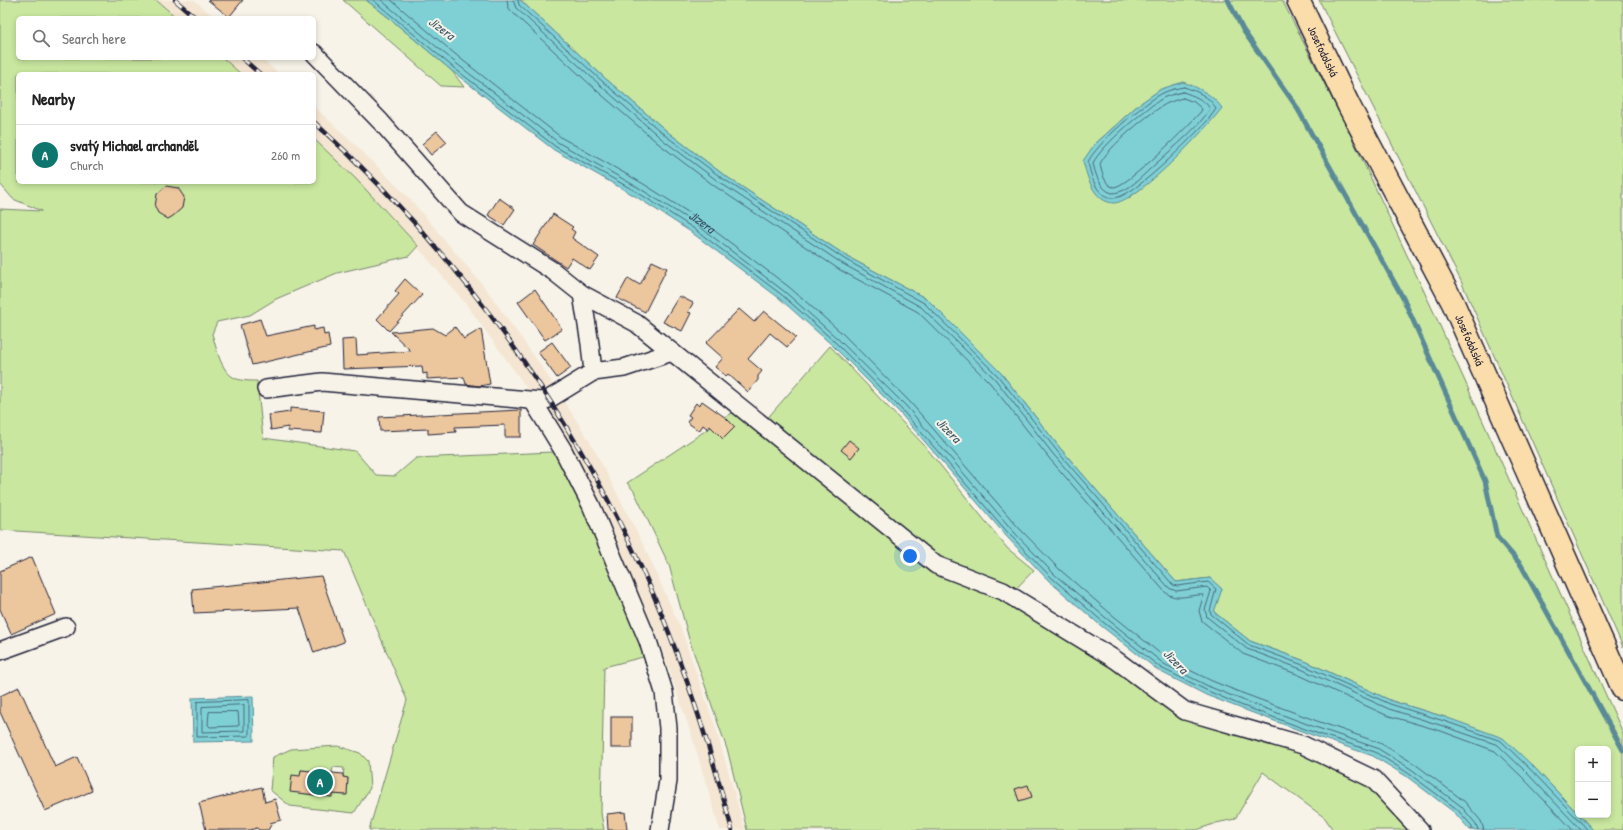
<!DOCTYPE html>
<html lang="en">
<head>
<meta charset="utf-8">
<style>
  body { margin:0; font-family:"Patrick Hand",sans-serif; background:#f6f6f6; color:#222 }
  .controls { position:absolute; right:12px; bottom:12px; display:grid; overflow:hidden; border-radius:6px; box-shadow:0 2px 6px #0003 }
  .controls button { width:36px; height:36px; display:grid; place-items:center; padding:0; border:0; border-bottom:1px solid #e0e0e0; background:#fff; color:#222; font:20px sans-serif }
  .you { position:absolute; left:910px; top:556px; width:14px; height:14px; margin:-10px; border:3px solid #fff; border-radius:50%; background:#1a73e8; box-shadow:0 0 0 6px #1a73e833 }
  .badge { display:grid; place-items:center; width:26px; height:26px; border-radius:50%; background:#0f766e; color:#fff; font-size:13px; font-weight:700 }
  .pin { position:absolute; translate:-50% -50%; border:2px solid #fff; box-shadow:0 1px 4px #0006 }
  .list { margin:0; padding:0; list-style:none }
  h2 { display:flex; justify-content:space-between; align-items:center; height:52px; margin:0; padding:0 16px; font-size:17px }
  h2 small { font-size:13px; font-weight:400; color:#767676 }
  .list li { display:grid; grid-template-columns:26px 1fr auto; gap:12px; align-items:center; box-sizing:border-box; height:60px; padding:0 16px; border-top:1px solid #e0e0e0 }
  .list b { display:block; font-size:15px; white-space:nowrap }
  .list p { margin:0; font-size:13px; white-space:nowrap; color:#767676 }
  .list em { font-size:13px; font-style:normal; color:#767676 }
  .icon { flex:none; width:22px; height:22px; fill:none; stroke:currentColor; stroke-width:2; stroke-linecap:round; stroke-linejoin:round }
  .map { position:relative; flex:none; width:1623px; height:830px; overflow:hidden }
  .search { position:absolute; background:#fff; box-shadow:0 2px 6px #0003; left:16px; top:16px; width:300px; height:44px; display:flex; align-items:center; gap:10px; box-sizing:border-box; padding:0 14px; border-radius:6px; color:#767676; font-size:15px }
  .panel { position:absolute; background:#fff; box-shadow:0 2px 6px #0003; left:16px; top:72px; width:300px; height:112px; border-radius:6px }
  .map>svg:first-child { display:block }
  .built { fill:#f4e6d2 }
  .green { fill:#c9e79f; stroke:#76846d; fill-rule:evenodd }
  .water { fill:#7fd0d5; stroke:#5a8a97 }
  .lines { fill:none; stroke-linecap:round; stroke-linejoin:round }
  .shore { stroke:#476879; stroke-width:1 }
  .stream { stroke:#5a8a97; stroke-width:5 }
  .building { fill:#ecc69d; stroke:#22223b }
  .minor-casing { stroke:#22223b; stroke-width:20 }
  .major-casing { stroke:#22223b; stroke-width:25 }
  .minor { stroke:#f7f3e8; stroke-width:17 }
  .major { stroke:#fbddab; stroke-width:22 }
  .rail-casing { stroke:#22223b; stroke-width:4.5 }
  .rail { stroke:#f7f3e8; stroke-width:3; stroke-dasharray:9; stroke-linecap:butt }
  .labels { text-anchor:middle; stroke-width:4; stroke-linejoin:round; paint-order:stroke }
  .street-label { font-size:12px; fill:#22223b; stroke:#f7f3e8 }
  .water-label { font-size:13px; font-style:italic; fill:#3e5669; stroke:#f7f3e8 }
</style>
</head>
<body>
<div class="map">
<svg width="1623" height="830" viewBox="0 0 1623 830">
  <rect width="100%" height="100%" fill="#f7f3e8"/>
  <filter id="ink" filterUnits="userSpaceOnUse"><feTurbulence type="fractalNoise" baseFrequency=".025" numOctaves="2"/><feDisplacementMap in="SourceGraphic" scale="8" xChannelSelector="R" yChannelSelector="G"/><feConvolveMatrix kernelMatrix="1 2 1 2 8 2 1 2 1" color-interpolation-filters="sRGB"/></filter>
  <g filter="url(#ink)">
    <g class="built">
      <path d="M156,0h38l21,18h-38z"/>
      <path d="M223,58h38l18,16h-38z"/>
      <path d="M314,106l59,56 39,39 74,88 58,81 48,75 52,101 37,83 35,100 29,101h-25l-28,-94 -34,-98 -36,-81 -51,-99 -47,-74 -58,-80 -73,-86 -79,-79z"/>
    </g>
    <g class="green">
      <path d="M0,0h156l21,18h-159v40h205l18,16h-223v108h296v-43l42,40 62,67 -9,10 -72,17 -61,26 -26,16 -33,7 -5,12c5,15 9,43 29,46 5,1 11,1 16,1l6,57 92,13 21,24 19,1 21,-18 137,-6 8,3 86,201 -43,11 -3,146 3,17h-235l38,-130 -63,-149 -344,-21v-321l42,2 -29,-12 -13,-15z"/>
      <path d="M343,0h23l22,17 64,54 12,16 -23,-1z"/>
      <path d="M520,0h762l70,138 84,179 187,416v97h-30l-14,-15h29v-66h-30v65l-45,-48 -88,-49 -53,-16 -87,-40 -55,-20 -36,-29 -4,-34 -34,4 -116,-134 -59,-75 -74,-74 -79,-42 -124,-82 -55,-42 -63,-54zM1161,89l30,54 -48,44 -14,11 -35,-53 44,-40z"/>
      <path d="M1319,0h304v647l-162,-366z"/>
      <path d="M830,346l94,99 83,103 27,22 -28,29 56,34 119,84 114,30 73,38 40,45h-75l-8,-12 -62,-46 -28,47 -19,4 -19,7h-450l-19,-78 -39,-113 -20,-74 -35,-74 -7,-8 108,-72 23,18z"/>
      <path d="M338,746l22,7 8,8 2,27 -16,25 -64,-7 -20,-16 3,-33 18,-8zM333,767l11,1 -1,9 5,1 -2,17 -14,-1 -1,3 -32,-4 2,-23 31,3z"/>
    </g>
    <g class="water">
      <path d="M366,0h154l86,79 63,54 55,42 124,82 79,42 74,74 59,75 116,134 34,-4 12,11 -8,23 36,29 55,20 87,40 53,16 58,21 30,28 60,64h-123l-15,-17 -49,-37 -33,-20 -61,-21 -75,-28 -31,-12 -47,-24 -59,-46 -52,-45 -41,-43 -107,-124 -68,-68 -53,-47 -88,-66 -56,-36 -81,-46 -102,-79 -64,-54z"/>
      <path d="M1183,82c16,6 29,12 39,26 -15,20 -86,96 -109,95 -20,-2 -26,-27 -30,-42l11,-16 44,-40 23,-16z"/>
      <path d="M253,696l1,45 -61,1 -1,-44z"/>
    </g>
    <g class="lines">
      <g class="shore">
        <path d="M373,0l81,68 102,79 81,45 56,36 89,67 53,47 67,68 108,125 41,42 52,45 58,46 47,23 30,13 75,28 62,20 33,21 49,36 15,17v4"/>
        <path d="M381,0l76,64 102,79 80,45 57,36 89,68 53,47 68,67 107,125 41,43 52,44 58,46 46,23 30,12 75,28 62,21 34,21 50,37 15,18 2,6"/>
        <path id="s1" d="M391,0l70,59 101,79 80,45 57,36 90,68 54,47 67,68 108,125 41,42 51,44 57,46 45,22 30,12 75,28 63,22 35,21 49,37 17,20 3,9"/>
        <path d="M507,0l1,7 4,5 84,78 63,54 57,43 124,83 78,42 72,71 59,75 116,134c11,10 25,2 38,3v2l-4,14 3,10 41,33 56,21 87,40 55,16 54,20 27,26 51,53"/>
        <path d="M513,0l3,8 84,77 63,55 56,42 124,82 78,43 74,72 58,75 116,134 7,3 31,-4 4,4 -6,19 2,7 40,32 54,20 88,40 54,17 55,19 28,27 55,58"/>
        <path d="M518,0l1,5 84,77 63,54 56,42 124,82 78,43 74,73 59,75 116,134 4,1 31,-4 8,7 -6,22 1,3 38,31 54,20 87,39 54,17 57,20 29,28 58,61"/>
        <path d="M1184,87c12,4 26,9 32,22l-8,11c-14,15 -77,81 -96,78 -16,-2 -21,-22 -24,-36 8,-18 57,-60 75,-69 6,-3 14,-5 21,-6z"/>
        <path d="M1183,92c9,3 23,8 27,17 -13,20 -34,36 -51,52 -11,9 -21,21 -33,28 -3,2 -10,4 -14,4 -12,-3 -17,-20 -19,-30 8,-17 55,-57 72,-66 6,-2 12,-4 18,-5z"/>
        <path d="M1183,98l11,4 7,6 1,2c-10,13 -75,77 -88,77 -9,0 -13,-17 -14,-23 6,-15 52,-54 68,-61 5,-2 10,-4 15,-5z"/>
        <path d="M249,700v36l-52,1v-35z"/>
        <path d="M244,705v26l-42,1v-25z"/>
        <path d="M238,712l1,12 -1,2 -28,1 -2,-2 1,-13z"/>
      </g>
      <path class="stream" d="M1228,0l15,30 53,76 107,192 82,183 12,56 24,28 102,185"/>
    </g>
    <g class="building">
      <path d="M208,0h35l-14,17z"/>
      <path d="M437,131l10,11 -16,13 -9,-11z"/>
      <path d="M166,186l12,2 6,9 -2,11 -9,8 -5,3 -10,-6 -3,-6 2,-13z"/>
      <path d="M499,198l16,11 -11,16 -16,-10z"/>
      <path d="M553,214l20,13 -2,2 4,3 -3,6 27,19 -9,13 -18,-12 -6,9 -33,-22z"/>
      <path d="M652,261l15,7 -22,44 -28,-14 11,-20 12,7z"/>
      <path d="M405,279l17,16 -33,36 -12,-12 22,-25 -4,-3z"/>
      <path d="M535,289l27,40 -17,11 -27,-38z"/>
      <path d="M679,296l14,7 -5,9 3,1 -9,18 -19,-9z"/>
      <path d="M739,309l15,13 10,-11 32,26 -9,10 -17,-14 -22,26 14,12 -4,5v4l-10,12 -20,-18 -2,2 -11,-9 8,-9 -17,-15z"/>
      <path d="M260,319l6,17 48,-10v4l9,-2 1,7 4,-1 2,13 -78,18 -12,-40z"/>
      <path d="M455,327l9,12 17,-10 9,55 -11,2 -13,-2 -2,-7 -37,2v-6l-4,1 -1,-8 -79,3 -1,-29 14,-1 1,16 54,-4 -20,-19 42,-4 12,7z"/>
      <path d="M552,342l19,26 -14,10 -19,-26z"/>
      <path d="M702,401l24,17 9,9 -12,12 -13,-13 -2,3 -5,-4 -4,6 -12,-9 4,-5 -3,-2 8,-12 3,3z"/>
      <path d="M290,408l34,3 -2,22 -34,-2v-4l-17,3 -2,-15 21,-3z"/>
      <path d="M521,410v27h-16v-12l-50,2 1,5 -28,2v-5l-48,2 -1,-14z"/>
      <path d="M849,440l10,8 -8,10 -10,-8z"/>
      <path d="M32,557l24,57 -45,20 -11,-25v-38z"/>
      <path d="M321,576l23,66 -30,11 -15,-45 -105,5 -2,-24z"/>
      <path d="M19,687l36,80 22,-10 15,34 -47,20 -45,-99v-16z"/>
      <rect x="611" y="717" width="21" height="31"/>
      <path d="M301,770l42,4v3l5,1 -1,17 -15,-1v3l-42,-5 2,-17 8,1z"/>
      <path d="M1028,785l4,12 -13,4 -4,-12z"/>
      <path d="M262,787l3,15 10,-3 6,21 -11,3 1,2 -3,5h-9l-2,-2 -7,2h-44l-7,-27z"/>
      <path d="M625,812l2,18h-19l-1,-16z"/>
    </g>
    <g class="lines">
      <defs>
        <g id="minor">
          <path d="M314,53l67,69 80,91 92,58 29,23 54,29 300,242 67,26 113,69 69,51 118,34 70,34 47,51"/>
          <path d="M582,294l8,50 3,28"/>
          <path d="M266,389l56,-7 219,19 8,-2 44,-27 31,-4 48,-16"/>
          <path d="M533,401l30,49 28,55 57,136 16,51 4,36v53l-8,49"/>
          <path d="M0,651l66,-24"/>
        </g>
        <g id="major">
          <path id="s2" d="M1298,0l51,106 104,197 170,386"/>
        </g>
      </defs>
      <use href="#minor" class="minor-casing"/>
      <use href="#major" class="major-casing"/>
      <use href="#minor" class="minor"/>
      <use href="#major" class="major"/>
      <defs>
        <g id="rail">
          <path d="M175,0l21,18"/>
          <path d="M242,58l18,16"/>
          <path d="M314,122c145,131 262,294 340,474 32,75 57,154 78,234"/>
        </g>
      </defs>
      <use href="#rail" class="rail-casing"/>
      <use href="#rail" class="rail"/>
    </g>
  </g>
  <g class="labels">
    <g class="street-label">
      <text dy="4" stroke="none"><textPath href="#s2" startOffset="57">Josefodolská</textPath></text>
      <text dy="4" stroke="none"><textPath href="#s2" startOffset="381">Josefodolská</textPath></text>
    </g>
    <g class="water-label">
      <text transform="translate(442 28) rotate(37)" y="5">Jizera</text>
      <text dy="5" stroke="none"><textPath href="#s1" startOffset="383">Jizera</textPath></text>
      <text transform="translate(949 430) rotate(46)" y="5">Jizera</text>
      <text transform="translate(1176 661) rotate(46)" y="5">Jizera</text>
    </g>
  </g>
</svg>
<div class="controls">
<button>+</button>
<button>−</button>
</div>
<div class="you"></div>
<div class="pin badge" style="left:320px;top:782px">A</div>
<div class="search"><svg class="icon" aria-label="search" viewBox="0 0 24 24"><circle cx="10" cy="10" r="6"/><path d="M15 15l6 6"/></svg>Search here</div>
<section class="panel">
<h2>Nearby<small></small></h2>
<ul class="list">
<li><span class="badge">A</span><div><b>svatý Michael archanděl</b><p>Church</p></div><em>260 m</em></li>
</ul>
</section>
</div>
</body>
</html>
